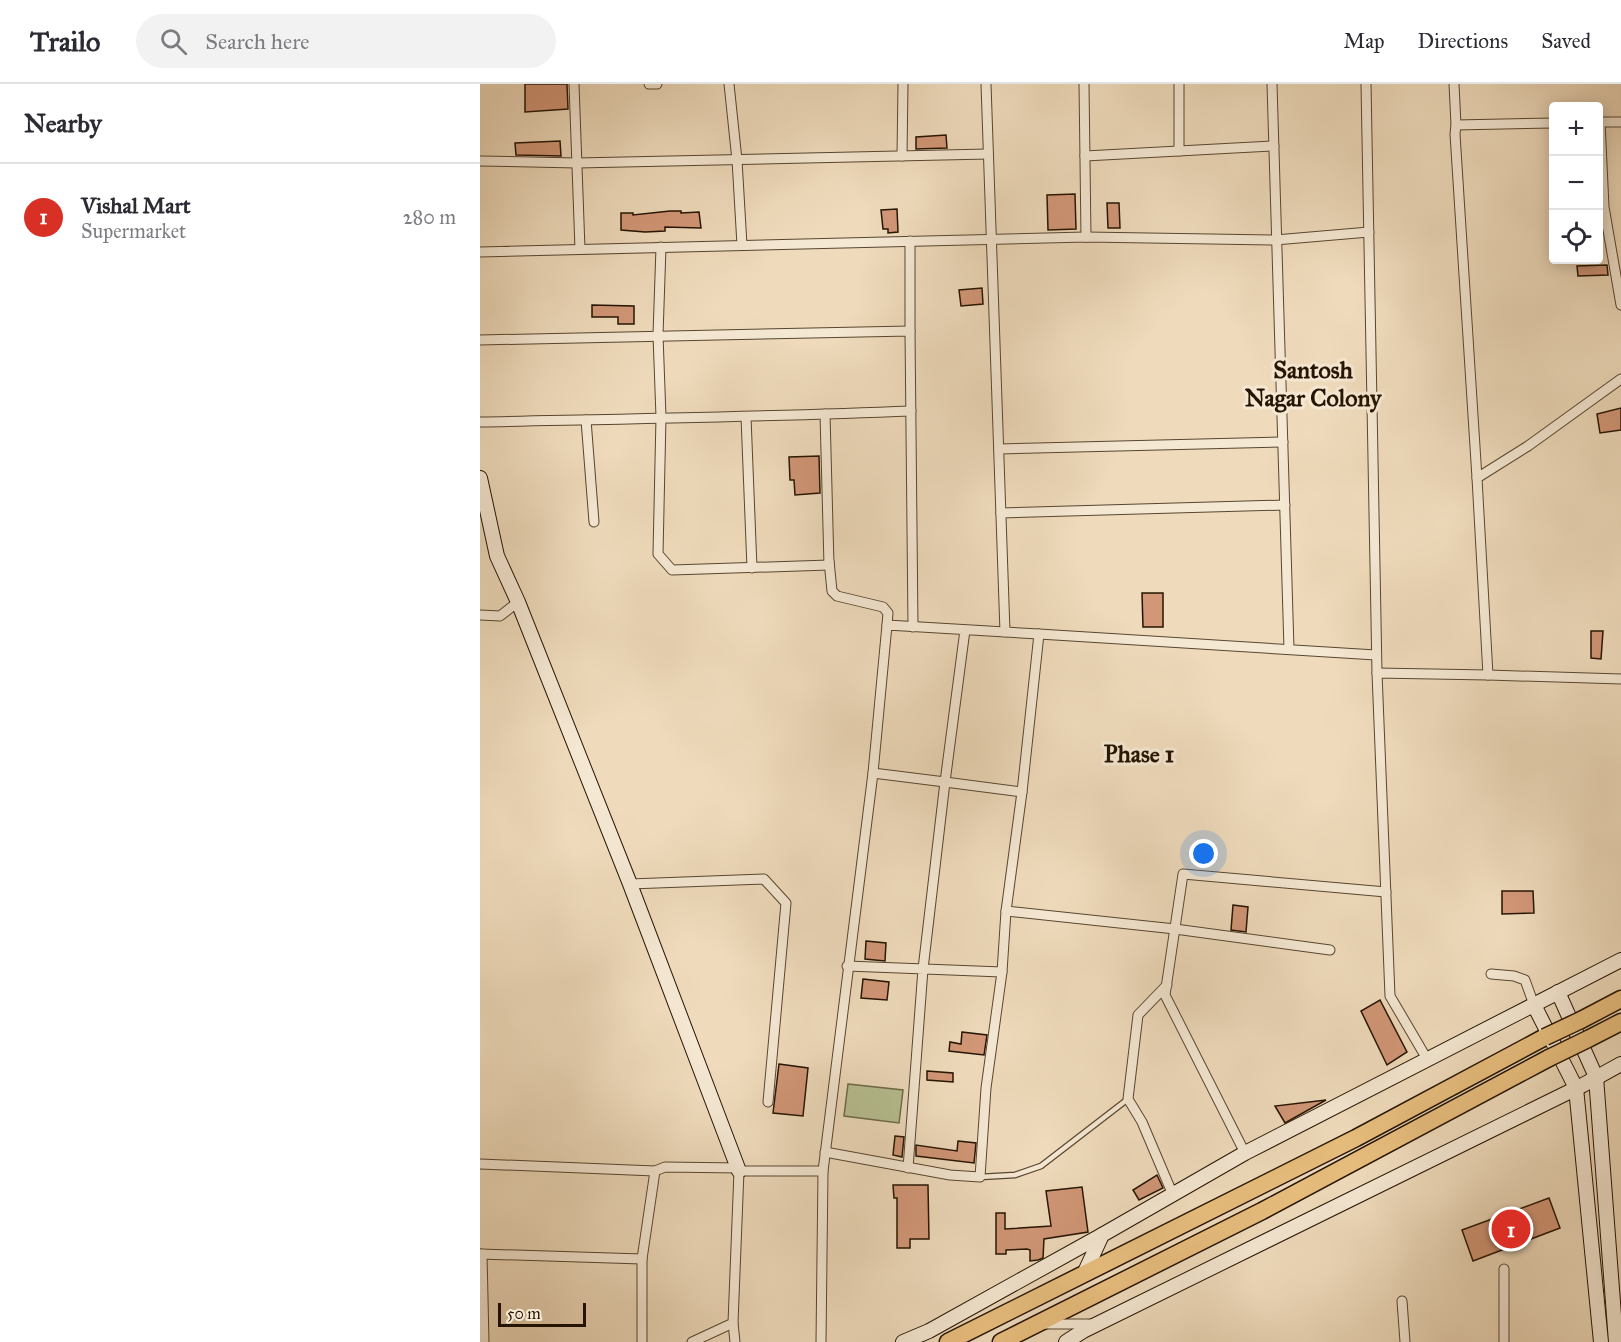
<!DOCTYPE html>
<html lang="en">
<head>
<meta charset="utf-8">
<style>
  body { margin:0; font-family:"IM FELL Great Primer",serif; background:#f2f2f3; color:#2b2b33 }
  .controls { position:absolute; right:18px; top:18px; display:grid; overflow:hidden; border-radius:6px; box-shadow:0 3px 15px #0003 }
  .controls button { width:54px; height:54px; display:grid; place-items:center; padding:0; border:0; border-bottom:2px solid #e1e1e2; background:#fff; color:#2b2b33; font:30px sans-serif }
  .scale { position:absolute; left:18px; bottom:15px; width:88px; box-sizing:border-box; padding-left:6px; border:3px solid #251402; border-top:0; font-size:16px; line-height:21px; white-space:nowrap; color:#251402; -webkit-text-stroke:4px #f5e8d3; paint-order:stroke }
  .you { position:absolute; left:724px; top:770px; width:21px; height:21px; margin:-15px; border:4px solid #fff; border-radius:50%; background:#1a73e8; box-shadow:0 0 0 9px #1a73e833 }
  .badge { display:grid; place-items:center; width:39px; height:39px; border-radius:50%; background:#d93025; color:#fff; font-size:20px; font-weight:700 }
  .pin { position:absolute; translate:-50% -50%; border:3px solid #fff; box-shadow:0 2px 6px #0006 }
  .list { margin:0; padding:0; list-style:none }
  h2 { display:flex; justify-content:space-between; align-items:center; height:78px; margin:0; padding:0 24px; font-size:26px }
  h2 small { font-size:20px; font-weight:400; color:#7c7c81 }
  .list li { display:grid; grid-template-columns:39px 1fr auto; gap:18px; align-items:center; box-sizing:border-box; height:108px; padding:0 24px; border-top:2px solid #e1e1e2 }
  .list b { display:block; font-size:22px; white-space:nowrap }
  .list p { margin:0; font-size:20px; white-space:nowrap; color:#7c7c81 }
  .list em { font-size:20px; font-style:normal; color:#7c7c81 }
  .icon { flex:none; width:33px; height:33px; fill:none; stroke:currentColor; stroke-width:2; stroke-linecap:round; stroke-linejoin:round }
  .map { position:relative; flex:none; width:1141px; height:1258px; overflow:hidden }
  header { display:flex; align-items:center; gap:36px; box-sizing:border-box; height:84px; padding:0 30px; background:#fff; border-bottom:2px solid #e1e1e2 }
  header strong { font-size:28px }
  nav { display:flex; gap:33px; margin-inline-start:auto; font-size:21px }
  .search { width:420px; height:54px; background:#f2f2f3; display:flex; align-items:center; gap:15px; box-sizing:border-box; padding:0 21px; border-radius:33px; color:#7c7c81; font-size:22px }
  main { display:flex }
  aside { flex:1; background:#fff }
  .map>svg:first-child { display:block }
  .green { fill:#b7c092; stroke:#6e6a4a; stroke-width:1.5 }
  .building { fill:#d29777; stroke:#251402; stroke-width:1.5 }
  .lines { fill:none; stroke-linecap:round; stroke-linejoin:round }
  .lane-casing { stroke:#584630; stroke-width:7 }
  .street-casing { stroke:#584630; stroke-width:11 }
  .secondary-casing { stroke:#251402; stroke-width:16 }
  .highway-casing { stroke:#251402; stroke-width:19 }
  .lane { stroke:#f5e8d3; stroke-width:4.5 }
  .street { stroke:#f5e8d3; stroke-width:9 }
  .secondary { stroke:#f5e8d3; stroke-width:14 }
  .highway { stroke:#e8be7e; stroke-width:16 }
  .highway-bridge-casing { stroke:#251402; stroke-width:19; stroke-linecap:butt }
  .highway-bridge { stroke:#e8be7e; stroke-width:16 }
  .labels { text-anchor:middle; stroke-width:6; stroke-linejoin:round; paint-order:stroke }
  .neighbourhood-label { font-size:24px; font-weight:bold; fill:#251402; stroke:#f5e8d3 }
</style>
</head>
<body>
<header>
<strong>Trailo</strong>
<div class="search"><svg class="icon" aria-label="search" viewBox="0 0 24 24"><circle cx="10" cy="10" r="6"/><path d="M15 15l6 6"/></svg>Search here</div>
<nav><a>Map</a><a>Directions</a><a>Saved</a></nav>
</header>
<main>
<aside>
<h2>Nearby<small></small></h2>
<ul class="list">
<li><span class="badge">1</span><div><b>Vishal Mart</b><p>Supermarket</p></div><em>280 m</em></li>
</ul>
</aside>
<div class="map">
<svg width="1141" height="1258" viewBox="0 0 1141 1258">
  <rect width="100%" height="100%" fill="#efdbbc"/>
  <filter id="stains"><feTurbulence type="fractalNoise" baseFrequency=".00333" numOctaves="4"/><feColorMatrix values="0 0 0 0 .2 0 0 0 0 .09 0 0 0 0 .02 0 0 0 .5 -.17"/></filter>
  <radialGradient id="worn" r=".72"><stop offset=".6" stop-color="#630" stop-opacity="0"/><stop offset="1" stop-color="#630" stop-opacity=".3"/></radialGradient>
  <path class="green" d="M368,1000l55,6 -4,33 -55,-7z"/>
  <g class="building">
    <path d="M45,0h42l1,25 -43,3z"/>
    <path d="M466,51l1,13 -31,1v-12z"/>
    <path d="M80,57l1,15 -45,-1 -1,-12z"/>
    <path d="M595,110l1,35 -28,1 -1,-35z"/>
    <path d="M627,119h12l1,25h-12z"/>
    <path d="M417,125l1,23 -10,1v-4h-5l-2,-19z"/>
    <path d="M190,127h11v2l18,-1 2,16 -36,-1v4l-20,1 -24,-2v-17h12v2z"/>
    <path d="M1127,181l1,10 -30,1 -1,-10z"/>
    <path d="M502,204l1,16 -22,2 -2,-16z"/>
    <path d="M112,221l42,1v18h-16v-7h-26z"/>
    <path d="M1141,324v22l-21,3 -3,-19z"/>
    <path d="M339,372l1,37 -25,2 -1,-15h-4l-1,-23z"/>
    <path d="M662,509h21v34h-20z"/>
    <path d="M1111,547h12l-2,28 -10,-1z"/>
    <path d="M1022,807h31l1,22 -32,1z"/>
    <path d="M753,821l15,2 -2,25 -15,-2z"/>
    <path d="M386,857l20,2 -1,18 -20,-2z"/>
    <path d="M383,895l26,3 -2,18 -26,-2z"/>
    <path d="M900,916l27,52 -20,13 -26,-54z"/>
    <path d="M482,948l25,3 -3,20 -35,-4 1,-9 11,2z"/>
    <path d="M299,980l29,4 -5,48 -30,-3z"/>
    <path d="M447,987l26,2v9l-26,-2z"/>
    <path d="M846,1016l-41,23 -10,-17z"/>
    <path d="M415,1052l9,1 -2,20 -9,-2z"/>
    <path d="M478,1057l18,2 -2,20 -58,-7v-11l41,6z"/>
    <path d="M677,1091l6,13 -24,12 -6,-10z"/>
    <path d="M413,1101h35l1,54h-19v9h-13v-50h-3z"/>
    <path d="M602,1103l6,45 -44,7 -1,19 -5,2 -8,1v-11l-3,-1 -21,1v4h-10v-41h9v16l46,-3 -5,-35z"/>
    <path d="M1069,1114l11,30 -87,33 -11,-31z"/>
  </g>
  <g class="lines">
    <defs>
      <path id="lane" d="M500,1093l35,-2 26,-9 87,-67"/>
      <g id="street">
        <path d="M94,0l6,165"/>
        <path d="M169,0h8"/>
        <path d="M249,0l8,76 5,85"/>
        <path d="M506,0l19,548"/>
        <path d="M604,0l2,153"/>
        <path d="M792,0l17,565"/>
        <path d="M886,0l11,589"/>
        <path d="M974,0l2,41 -1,9 22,344"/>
        <path d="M1118,38h23"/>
        <path d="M1120,38l4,85 17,98"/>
        <path d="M976,41l98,-2"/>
        <path d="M699,67v-67"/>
        <path d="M422,72l1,-72"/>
        <path d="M605,72l189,-10"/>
        <path d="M0,77l97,2 411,-9"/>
        <path d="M181,163l-3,88 3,82 -3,137 14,16 157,-5 -4,-151"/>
        <path d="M0,168l606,-15 189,3 94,-8"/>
        <path d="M430,247v-90"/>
        <path d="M0,256l430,-9 3,296"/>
        <path d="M266,333l6,151"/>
        <path d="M106,336l8,102"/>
        <path d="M0,338c144,-3 287,-5 431,-11"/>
        <path d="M519,365l284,-7"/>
        <path d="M521,429l284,-8"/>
        <path d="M349,477l3,30 5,5 46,11 5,6 -1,12"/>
        <path d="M0,531l20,1 18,-14"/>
        <path d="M485,546l-20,152 -72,-9 14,-148 152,9 337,21"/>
        <path d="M1008,591l133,4"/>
        <path d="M542,708l17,-158"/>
        <path d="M150,800l134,-5 22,24 -18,199"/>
        <path d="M526,827l169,18 155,21"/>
        <path d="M367,882l155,6 4,-61 16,-119 -77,-10 -22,187 -15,199"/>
        <path d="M1011,890l23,2 11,4 9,25"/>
        <path d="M687,901l-29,30 -10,84 14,23 31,73"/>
        <path d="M947,975l-37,-63 -13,-323 111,2 -11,-197 51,-32 93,-67"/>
        <path d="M345,1068l125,23 30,2 6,-89 16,-116"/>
        <path d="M765,1069l-80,-158 18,-121 203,18"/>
        <path d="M0,1080l175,7 10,-4 74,1"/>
        <path d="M343,1087l50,-398"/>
        <path d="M0,1170l162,5"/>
        <path d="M2,1170l2,88"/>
        <path d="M922,1217l3,41"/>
        <path d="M253,1239l2,19"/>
        <path d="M564,1240h49"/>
        <path d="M162,1258v-83l13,-88"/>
        <path d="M212,1258l41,-19 6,-152h84l-2,171"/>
        <path d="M1024,1258v-73"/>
      </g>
      <g id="secondary">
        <path d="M0,394l17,78 21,46 112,282 109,287"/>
        <path d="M1078,908l38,85 20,265"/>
        <path d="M1054,921l42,83 25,254"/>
        <path d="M604,1190l18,-39 143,-82 376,-193"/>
        <path d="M423,1258l26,-11 173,-96"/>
        <path d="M586,1258l17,-11 500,-246 38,-21"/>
      </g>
      <g id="highway">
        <path d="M1101,936l40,-21"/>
        <path d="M1108,955l33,-17"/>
        <path d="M468,1258l408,-204 189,-101"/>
        <path d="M521,1258l261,-131 287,-153"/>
      </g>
    </defs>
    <use href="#lane" class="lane-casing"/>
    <use href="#street" class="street-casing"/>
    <use href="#secondary" class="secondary-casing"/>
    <use href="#highway" class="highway-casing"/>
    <use href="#lane" class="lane"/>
    <use href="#street" class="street"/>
    <use href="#secondary" class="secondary"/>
    <use href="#highway" class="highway"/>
    <defs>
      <g id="highway-bridge">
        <path d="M1065,953l36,-17"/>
        <path d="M1069,974l39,-19"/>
      </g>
    </defs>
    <use href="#highway-bridge" class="highway-bridge-casing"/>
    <use href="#highway-bridge" class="highway-bridge"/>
  </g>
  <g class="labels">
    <g class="neighbourhood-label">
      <text x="833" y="294">Santosh<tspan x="833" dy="28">Nagar Colony</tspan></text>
      <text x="659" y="678">Phase 1</text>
    </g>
  </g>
  <rect width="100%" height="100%" filter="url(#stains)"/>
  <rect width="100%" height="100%" fill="url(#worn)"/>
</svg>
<div class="controls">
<button>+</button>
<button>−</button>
<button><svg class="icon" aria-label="locate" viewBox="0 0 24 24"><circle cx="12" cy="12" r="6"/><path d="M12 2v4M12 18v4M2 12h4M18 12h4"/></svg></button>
</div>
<div class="scale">50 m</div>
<div class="you"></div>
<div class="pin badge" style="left:1031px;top:1145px">1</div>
</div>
</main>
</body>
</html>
